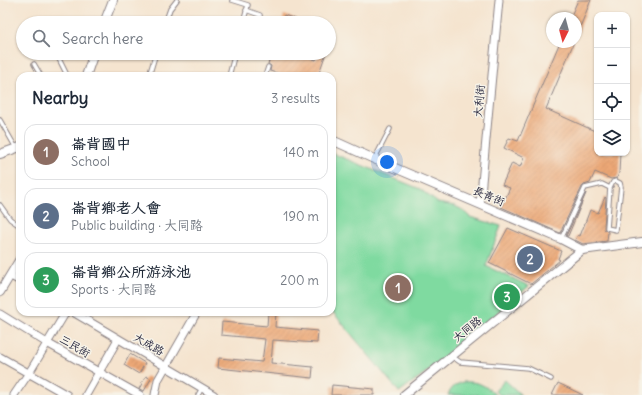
<!DOCTYPE html>
<html lang="en">
<head>
<meta charset="utf-8">
<style>
  body { margin:0; font-family:Delius,"LXGW WenKai TC",sans-serif; background:#f6f6f7; color:#1f2937 }
  .controls { position:absolute; right:12px; top:12px; display:grid; overflow:hidden; border-radius:8px; box-shadow:0 1px 3px #0004 }
  .controls button { width:36px; height:36px; display:grid; place-items:center; padding:0; border:0; border-bottom:1px solid #e0e1e3; background:#fff; color:#1f2937; font:20px sans-serif }
  .compass { position:absolute; left:546px; top:12px; width:36px; height:36px; border-radius:50%; background:#fff; box-shadow:0 1px 3px #0004; rotate:186deg }
  .you { position:absolute; left:387px; top:162px; width:14px; height:14px; margin:-10px; border:3px solid #fff; border-radius:50%; background:#1a73e8; box-shadow:0 0 0 6px #1a73e833 }
  .badge { display:grid; place-items:center; width:26px; height:26px; border-radius:50%; background:#7c3aed; color:#fff; font-size:13px; font-weight:700 }
  .pin { position:absolute; translate:-50% -50%; border:2px solid #fff; box-shadow:0 1px 4px #0006 }
  .list { margin:0; padding:0; list-style:none }
  h2 { display:flex; justify-content:space-between; align-items:center; height:52px; margin:0; padding:0 16px; font-size:17px }
  h2 small { font-size:13px; font-weight:400; color:#747a83 }
  .list li { display:grid; grid-template-columns:26px 1fr auto; gap:12px; align-items:center; box-sizing:border-box; height:56px; margin:0 8px 8px; padding:0 8px; border:1px solid #e0e1e3; border-radius:12px }
  .list b { display:block; font-size:15px; white-space:nowrap }
  .list p { margin:0; font-size:13px; white-space:nowrap; color:#747a83 }
  .list em { font-size:13px; font-style:normal; color:#747a83 }
  .icon { flex:none; width:22px; height:22px; fill:none; stroke:currentColor; stroke-width:2; stroke-linecap:round; stroke-linejoin:round }
  .map { position:relative; flex:none; width:642px; height:395px; overflow:hidden }
  .search { position:absolute; background:#fff; box-shadow:0 1px 3px #0004; left:16px; top:16px; width:320px; height:44px; display:flex; align-items:center; gap:10px; box-sizing:border-box; padding:0 14px; border-radius:22px; color:#747a83; font-size:15px }
  .panel { position:absolute; background:#fff; box-shadow:0 1px 3px #0004; left:16px; top:72px; width:320px; height:244px; border-radius:12px }
  .map>svg:first-child { display:block }
  .green { fill:#7fdaa0; stroke:#507e6e }
  .building { fill:url(#building-hatch) }
  .lines { fill:none; stroke-linecap:round; stroke-linejoin:round }
  .service-casing { stroke:#8c8385; stroke-width:5.5 }
  .minor-casing { stroke:#8c8385; stroke-width:9 }
  .tertiary-casing { stroke:#8c8385; stroke-width:10 }
  .service { stroke:#fff; stroke-width:3.5 }
  .minor { stroke:#fff; stroke-width:7 }
  .tertiary { stroke:#fff; stroke-width:8 }
  .labels { text-anchor:middle; stroke-width:3; stroke-linejoin:round; paint-order:stroke }
  .street-label { font-size:11px; fill:#22223b; stroke:#f7f3e8 }
</style>
</head>
<body>
<div class="map">
<svg width="642" height="395" viewBox="0 0 642 395">
  <defs>
    <pattern id="building-hatch" width="6" height="6" patternUnits="userSpaceOnUse"><rect width="6" height="6" fill="#eca776"/><path d="M-1 1l2-2M0 6l6-6M5 7l2-2" fill="none" stroke="#ca8f67"/></pattern>
  </defs>
  <rect width="100%" height="100%" fill="#f7f3e8"/>
  <filter id="ink" filterUnits="userSpaceOnUse"><feTurbulence type="fractalNoise" baseFrequency=".025" numOctaves="2"/><feDisplacementMap in="SourceGraphic" scale="8" xChannelSelector="R" yChannelSelector="G"/><feConvolveMatrix kernelMatrix="1 2 1 2 8 2 1 2 1" color-interpolation-filters="sRGB"/></filter>
  <filter id="wash" filterUnits="userSpaceOnUse"><feTurbulence type="fractalNoise" baseFrequency=".012" numOctaves="4" result="noise"/><feDisplacementMap in="SourceGraphic" scale="16" xChannelSelector="R" yChannelSelector="G"/><feGaussianBlur stdDeviation="0.9" result="paint"/><feColorMatrix in="noise" values="0 0 0 0 0 0 0 0 0 0 0 0 0 0 0 0 0 1.4 0 .05"/><feComposite in="paint" operator="in"/></filter>
  <g filter="url(#wash)">
    <rect width="100%" height="100%" fill="#f5e4cf"/>
    <g class="green">
      <path d="M332,153l88,36 18,14 17,3 6,3 9,8 31,9 -15,40 43,20 -89,76 -41,30 -67,-81z"/>
      <path d="M505,380l16,15h-21l-5,-4z"/>
      <path d="M463,382c16,-1 21,3 33,13h-48c3,-7 8,-11 15,-13z"/>
    </g>
    <g id="blocks">
      <g class="building">
        <path d="M578,0h13l-15,37v-19h-6z"/>
        <path d="M284,15l12,4 -2,4h-12z"/>
        <path d="M560,42h14l-28,67 51,23v21h23l-1,20 -2,5 -6,1 -16,-7 -5,11 -6,2 -2,2 -22,46 -59,-26 9,-19 -8,-3 10,-22 8,4 4,-9 -20,-10 5,-10 9,3z"/>
        <path d="M272,53h26l18,7 3,-7h7l-8,23h-35v-1l-13,-4 1,-5 -3,-2z"/>
        <path d="M586,193l-18,43h-2z"/>
        <path d="M605,197l1,1 -2,30 1,2 3,2 -1,9 -24,3 -8,-4 3,-5 2,1 10,-26 8,3z"/>
        <path d="M508,228l53,23 -3,8 2,1 -29,24 -42,-21z"/>
        <path d="M268,312h8l-1,15 43,4 -1,12 -44,-3 -2,23 42,4 -1,11 -94,-10 1,-10 43,4 3,-23 -44,-4 1,-13 45,4z"/>
        <path d="M130,354l15,9 -6,11 -15,-9z"/>
        <path d="M146,376l5,3 -7,12 -5,-2z"/>
        <path d="M558,383l25,12h-31z"/>
        <path d="M332,385l42,4v6h-43z"/>
      </g>
    </g>
  </g>
  <g filter="url(#ink)">
    <use href="#blocks" fill-opacity="0" stroke="#8c8385" stroke-width="1"/>
    <g class="lines">
      <defs>
        <g id="service">
          <path d="M232,0l16,5 -5,18"/>
          <path d="M246,10l14,5v8"/>
          <path d="M232,19l12,2"/>
          <path d="M165,23l5,-14 7,-9"/>
          <path d="M56,53l10,20 2,3"/>
          <path d="M34,64l7,12"/>
          <path d="M149,76l7,-23"/>
          <path d="M229,76l6,-23"/>
          <path d="M265,76l3,-9"/>
          <path d="M0,120l16,28"/>
          <path d="M375,158l15,-29"/>
          <path d="M0,205l10,14 10,7"/>
          <path d="M561,239l24,-51 17,-4 8,4 -3,40 9,2 5,-43 -1,-4 -4,-2 -3,1 -3,6"/>
          <path d="M453,357l7,5 68,6 23,11"/>
          <path d="M198,395l4,-7"/>
        </g>
        <g id="minor">
          <path d="M480,204l19,-204"/>
          <path d="M11,276l9,5"/>
          <path d="M73,312l141,83"/>
          <path d="M0,314l47,29 93,52"/>
          <path d="M0,357l67,38"/>
          <path d="M14,395l15,-22 37,-61"/>
          <path d="M86,395l32,-56"/>
          <path d="M155,395l3,-15 39,-68"/>
        </g>
        <g id="tertiary">
          <path d="M104,23l9,-23"/>
          <path d="M86,76l8,-23"/>
          <path d="M332,140l42,19 187,80 21,11 60,-8"/>
          <path d="M0,154l20,-7"/>
          <path d="M0,292l20,-33"/>
          <path d="M404,395l178,-145"/>
        </g>
      </defs>
      <use href="#service" class="service-casing"/>
      <use href="#minor" class="minor-casing"/>
      <use href="#tertiary" class="tertiary-casing"/>
      <use href="#service" class="service"/>
      <use href="#minor" class="minor"/>
      <use href="#tertiary" class="tertiary"/>
    </g>
  </g>
  <g class="labels">
    <g class="street-label">
      <text transform="translate(479 101) rotate(-85)" y="4">大利街</text>
      <text transform="translate(489 196) rotate(23)" y="4">長青街</text>
      <text transform="translate(467 329) rotate(-39)" y="4">大同路</text>
      <text transform="translate(149 344) rotate(30)" y="4">大成路</text>
      <text transform="translate(75 346) rotate(30)" y="4">三民街</text>
    </g>
  </g>
</svg>
<div class="controls">
<button>+</button>
<button>−</button>
<button><svg class="icon" aria-label="locate" viewBox="0 0 24 24"><circle cx="12" cy="12" r="6"/><path d="M12 2v4M12 18v4M2 12h4M18 12h4"/></svg></button>
<button><svg class="icon" aria-label="layers" viewBox="0 0 24 24"><path d="M12 4l9 5-9 5-9-5zM3 14l9 5 9-5"/></svg></button>
</div>
<svg class="compass" viewBox="-18 -18 36 36"><path d="M0-13l5 13h-10z" fill="#e53935"/><path d="M0 13l5-13h-10z" fill="#747a83"/></svg>
<div class="you"></div>
<div class="pin badge" style="left:398px;top:288px;background:#8d6e63">1</div>
<div class="pin badge" style="left:530px;top:259px;background:#5c6f8a">2</div>
<div class="pin badge" style="left:507px;top:297px;background:#2e9e5b">3</div>
<div class="search"><svg class="icon" aria-label="search" viewBox="0 0 24 24"><circle cx="10" cy="10" r="6"/><path d="M15 15l6 6"/></svg>Search here</div>
<section class="panel">
<h2>Nearby<small>3 results</small></h2>
<ul class="list">
<li><span class="badge" style="background:#8d6e63">1</span><div><b>崙背國中</b><p>School</p></div><em>140 m</em></li>
<li><span class="badge" style="background:#5c6f8a">2</span><div><b>崙背鄉老人會</b><p>Public building · 大同路</p></div><em>190 m</em></li>
<li><span class="badge" style="background:#2e9e5b">3</span><div><b>崙背鄉公所游泳池</b><p>Sports · 大同路</p></div><em>200 m</em></li>
</ul>
</section>
</div>
</body>
</html>
